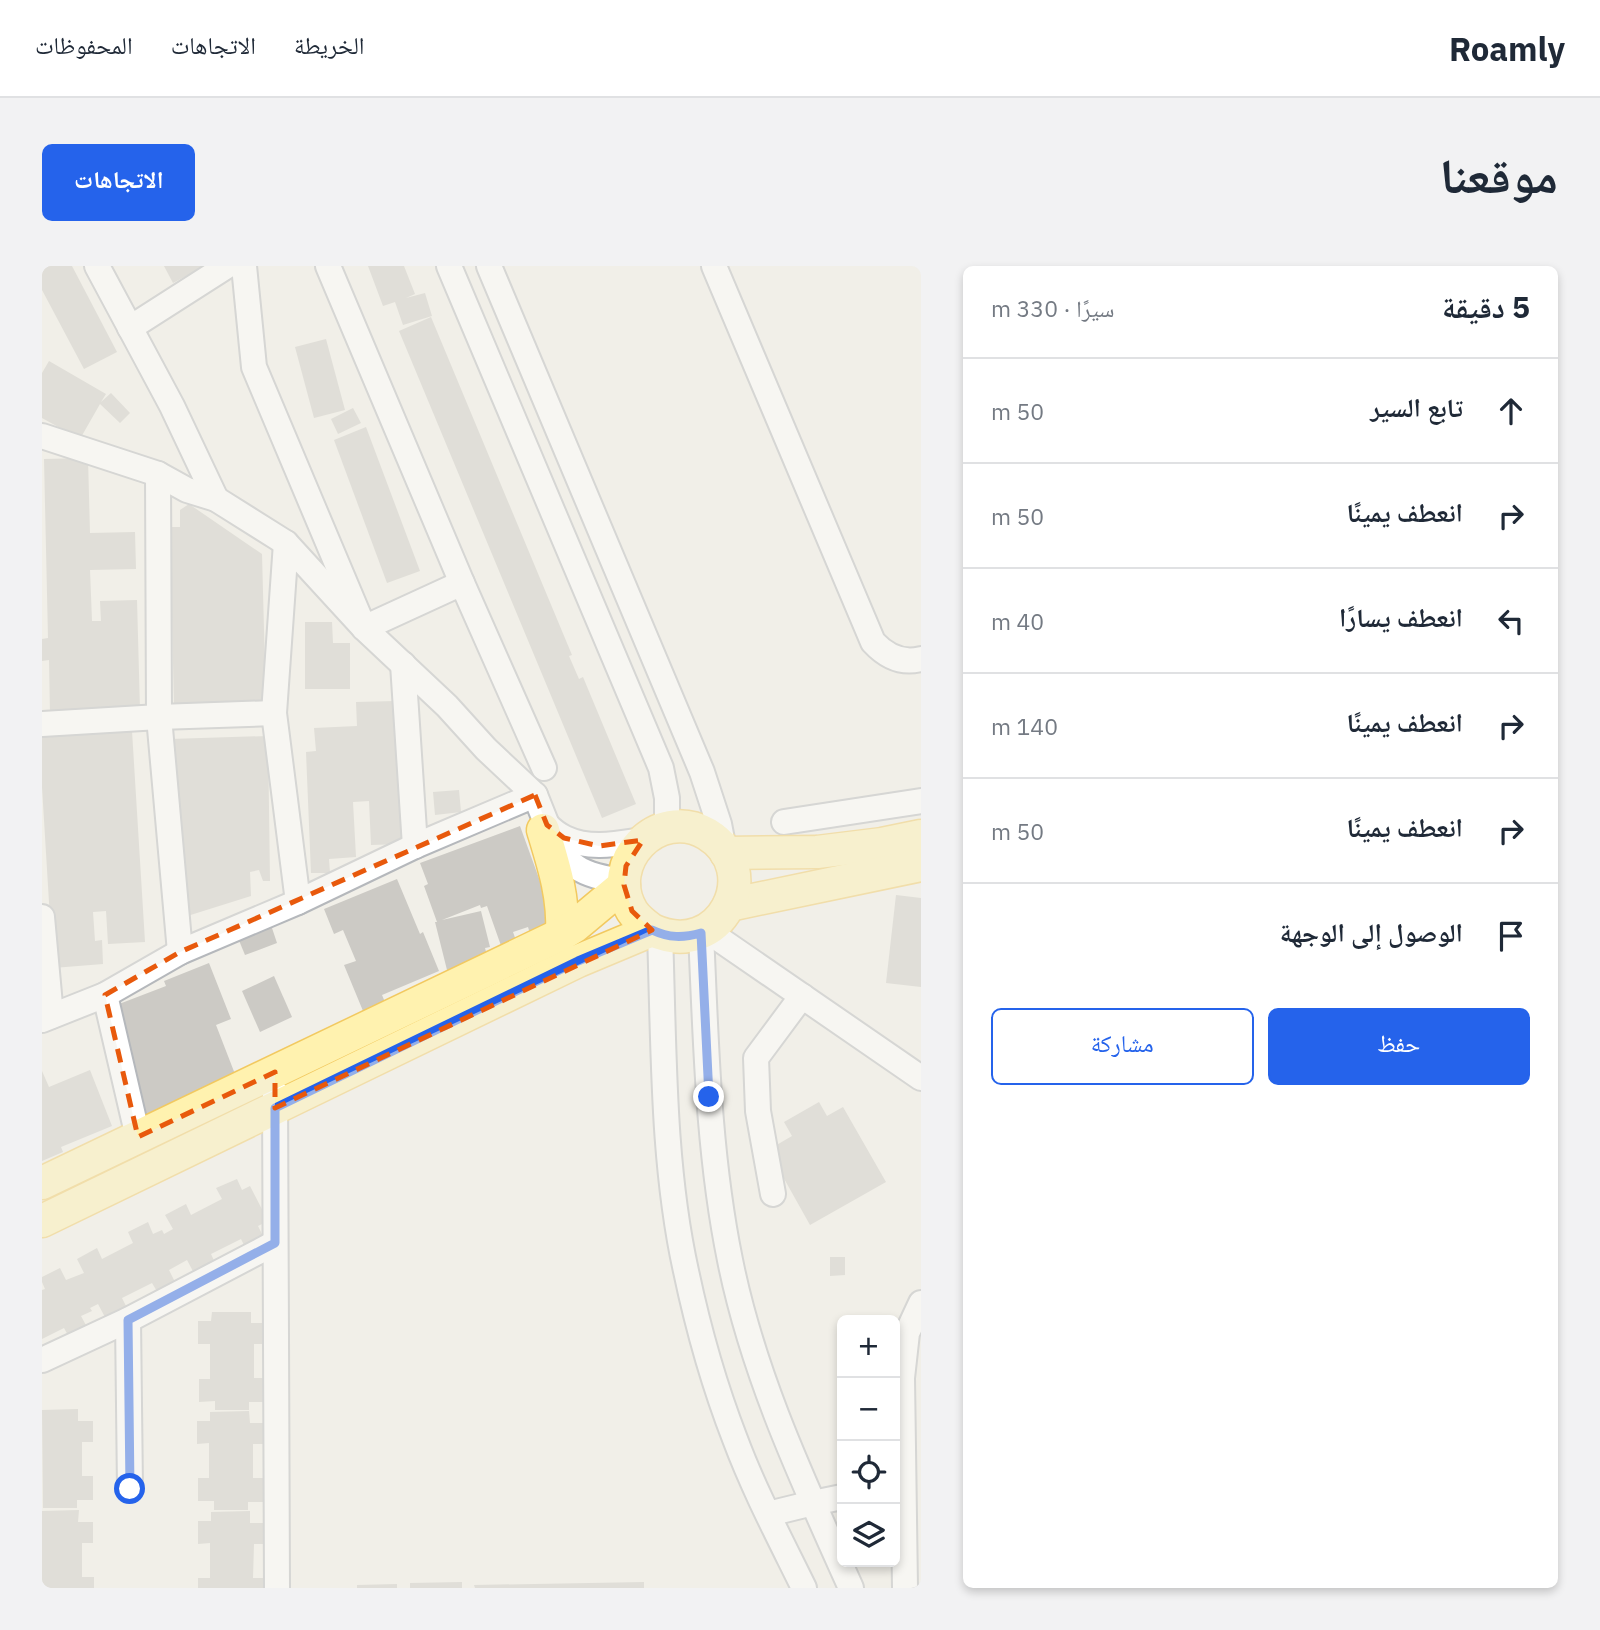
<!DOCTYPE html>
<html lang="ar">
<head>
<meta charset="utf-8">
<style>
  body { margin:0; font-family:"IBM Plex Sans","Noto Naskh Arabic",sans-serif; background:#f2f2f3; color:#1f2937; direction:rtl }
  .controls { position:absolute; right:21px; bottom:21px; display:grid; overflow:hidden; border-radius:10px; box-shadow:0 4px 10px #0003 }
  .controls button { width:63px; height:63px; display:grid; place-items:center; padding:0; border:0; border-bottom:2px solid #e0e1e3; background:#fff; color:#1f2937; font:35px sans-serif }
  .stop { position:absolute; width:21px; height:21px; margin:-16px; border:5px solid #2563eb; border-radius:50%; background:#fff }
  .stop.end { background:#2563eb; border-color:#fff; box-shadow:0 2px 7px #0008 }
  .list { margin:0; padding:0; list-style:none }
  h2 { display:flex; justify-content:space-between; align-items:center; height:91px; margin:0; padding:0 28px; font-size:30px }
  h2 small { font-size:23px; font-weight:400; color:#747a83 }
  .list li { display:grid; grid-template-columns:46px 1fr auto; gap:21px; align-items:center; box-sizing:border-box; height:105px; padding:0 28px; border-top:2px solid #e0e1e3 }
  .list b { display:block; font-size:26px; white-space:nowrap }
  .list em { font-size:23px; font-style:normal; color:#747a83 }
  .actions { display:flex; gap:14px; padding:21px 28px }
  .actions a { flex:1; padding:16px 0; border:2px solid #2563eb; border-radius:10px; text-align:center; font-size:24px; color:#2563eb }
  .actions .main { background:#2563eb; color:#fff }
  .icon { flex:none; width:38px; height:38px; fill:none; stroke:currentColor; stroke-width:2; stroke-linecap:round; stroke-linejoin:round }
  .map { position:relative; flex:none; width:879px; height:1322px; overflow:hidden; direction:ltr; border-radius:10px }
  header { display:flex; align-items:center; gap:42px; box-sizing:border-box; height:98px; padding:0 35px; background:#fff; border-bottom:2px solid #e0e1e3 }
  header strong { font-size:33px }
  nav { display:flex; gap:38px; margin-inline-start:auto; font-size:24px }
  .intro { display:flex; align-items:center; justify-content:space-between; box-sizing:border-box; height:168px; padding:0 42px }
  h1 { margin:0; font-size:49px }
  .button { padding:18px 32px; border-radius:10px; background:#2563eb; color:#fff; font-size:24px; font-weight:700 }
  main { display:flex; gap:42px; padding:0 42px }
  aside { flex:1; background:#fff; border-radius:10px; box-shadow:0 4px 10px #0003 }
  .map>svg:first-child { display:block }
  .building { fill:#cccac5 }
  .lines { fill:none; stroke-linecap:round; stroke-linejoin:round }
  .minor-casing { stroke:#b5b8bc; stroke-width:28 }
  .major-casing { stroke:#f2c960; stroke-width:35 }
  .minor { stroke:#fff; stroke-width:24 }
  .major { stroke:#fff2af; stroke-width:32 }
  .route { stroke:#2563eb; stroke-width:9 }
  .marked { fill:none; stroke:#e8590c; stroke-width:5; stroke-dasharray:14 9; stroke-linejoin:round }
</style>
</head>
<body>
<header>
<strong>Roamly</strong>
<nav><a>الخريطة</a><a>الاتجاهات</a><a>المحفوظات</a></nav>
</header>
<div class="intro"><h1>موقعنا</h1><a class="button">الاتجاهات</a></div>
<main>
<aside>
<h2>5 دقيقة<small>سيرًا · 330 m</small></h2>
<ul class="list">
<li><svg class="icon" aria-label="ahead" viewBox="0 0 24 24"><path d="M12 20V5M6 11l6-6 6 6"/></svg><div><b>تابع السير</b></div><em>50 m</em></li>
<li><svg class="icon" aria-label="right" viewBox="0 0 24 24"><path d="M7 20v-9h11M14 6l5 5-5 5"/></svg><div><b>انعطف يمينًا</b></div><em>50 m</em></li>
<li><svg class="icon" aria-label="left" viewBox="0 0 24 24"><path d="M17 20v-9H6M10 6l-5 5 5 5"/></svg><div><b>انعطف يسارًا</b></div><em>40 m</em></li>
<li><svg class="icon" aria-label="right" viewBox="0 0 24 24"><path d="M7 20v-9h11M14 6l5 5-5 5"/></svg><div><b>انعطف يمينًا</b></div><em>140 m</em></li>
<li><svg class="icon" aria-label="right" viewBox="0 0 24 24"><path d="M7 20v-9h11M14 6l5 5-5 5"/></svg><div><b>انعطف يمينًا</b></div><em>50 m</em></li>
<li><svg class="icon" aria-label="arrive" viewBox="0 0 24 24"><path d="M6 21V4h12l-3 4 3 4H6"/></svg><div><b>الوصول إلى الوجهة</b></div></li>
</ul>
<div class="actions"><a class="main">حفظ</a><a>مشاركة</a></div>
</aside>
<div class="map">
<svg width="879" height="1322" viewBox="0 0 879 1322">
  <rect width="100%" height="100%" fill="#f1efe8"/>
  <g class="building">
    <path d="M0,0h30l45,86 -33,17 -42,-79z"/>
    <path d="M122,0h41l-32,17z"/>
    <path d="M326,0h36l11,28 -9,4 19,-5 7,23 -29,9 -8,-23 -12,4z"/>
    <path d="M389,51l141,338 -3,1 10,23 4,-2 53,127 -34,14 -203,-487z"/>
    <path d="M284,73l19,71 -31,8 -19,-71z"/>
    <path d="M7,95l57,33 -5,8 10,-9 19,20 -10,10 -20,-19 -20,35 -38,-21v-45z"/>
    <path d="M311,142l8,15 -23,11 -7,-15z"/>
    <path d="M324,161l54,144 -33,12 -53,-143z"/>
    <path d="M46,192l2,75 45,-1 1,37 -46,1 2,51h9l-1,-20 37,-1 3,110 -90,4 -1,-54 -7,1v-22l6,-1 -4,-179z"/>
    <path d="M147,238l73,50 4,152 -92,1 -4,-180h10v-17z"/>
    <path d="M263,356h27l1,21h17v46h-45z"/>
    <path d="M354,435l6,143 -31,1 -2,-44 -16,1 3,55 -27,2 1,14h-19l-5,-121 10,-1 -2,-23 43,-2 -1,-24z"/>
    <path d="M90,465l13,211 -37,2 -2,-33 -13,1 2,29 7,-1 1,24 -50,4 -11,-181v-51z"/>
    <path d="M226,470l2,145h-7l-4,-11 -9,2 1,24 -70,22 -11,-179z"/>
    <path d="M417,524l2,22 -26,3 -2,-23z"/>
    <path d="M478,560l38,105 -26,9 -4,-13 -15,5 7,20 -15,5 -18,-51 -6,2 -1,-3 -38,15 39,-9 9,36 -5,1 3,11 -41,11 -12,-48h2l-13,-36 4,-2 -8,-21z"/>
    <path d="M355,613l23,55 3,-2 16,39 -57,24 8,19 -22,9 -24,-58 12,-4 -13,-31 -9,4 -10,-25z"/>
    <path d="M854,629l25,3v89l-35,-4z"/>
    <path d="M229,659l6,18 -32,12 -7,-17z"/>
    <path d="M167,697l22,56 -15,6 24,62 -91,33 -43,-111 60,-23 -2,-5z"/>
    <path d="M232,710l18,41 -32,15 -18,-41z"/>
    <path d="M48,804l22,56 -51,21 2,5 -21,9v-90l7,16z"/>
    <path d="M777,836l8,14 16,-9 43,75 -76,43 -42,-75 24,-14 -8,-14z"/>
    <path d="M195,913l5,11 8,-4 18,35 -10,5 7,14 -19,9 -5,-10 -30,15 5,11 -21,10 -8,-15 -18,10 7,14 -18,9 -6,-10 -30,15 5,10 -21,11 -8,-15 -8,4 2,3 -11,5 7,13 -18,10 -6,-11 -22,11v-49l3,-1 -3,-7v-5l18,-9 6,12 18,-7 -7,-14 20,-11 5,11 31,-16 -5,-11 20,-10 5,12 9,-4 2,4 9,-5 -8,-14 21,-11 5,11 31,-16 -6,-11z"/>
    <path d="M788,991h15v18l-15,1z"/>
    <path d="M170,1046h39v11h14v21h-11v34h12v24h-17v8h-34v-9l-16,1v-23h11v-35h-12v-23h13z"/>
    <path d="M36,1143v12h15v21h-11v34h11v24h-16v8h-34l-1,-98z"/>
    <path d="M207,1145l1,12h14v21h-11v34h12v24h-17v8h-34v-9h-16v-23h11v-35l-12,1v-23h13v-9z"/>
    <path d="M37,1244l-1,12h15v21h-11v34h12v11h-52v-77z"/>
    <path d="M208,1245v12h15v21h-11l-1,34h12v10h-67v-10h12v-35l-12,1v-23h13v-9z"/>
    <path d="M420,1316v6h-52v-5z"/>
    <path d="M602,1316v6h-169l-1,-3z"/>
    <path d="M355,1318v4h-40v-3z"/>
  </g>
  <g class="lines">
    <defs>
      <g id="minor">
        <path d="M55,0l75,140 44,93"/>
        <path d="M202,0l10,101 110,261 98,-45"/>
        <path d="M286,0l134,317 82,185"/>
        <path d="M407,0l212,502 6,30v30"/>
        <path d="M447,0l213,506 17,52 5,26"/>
        <path d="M672,0l159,376c13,14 29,22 48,17"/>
        <path d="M88,62l97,-62"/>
        <path d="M0,170l116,38 29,16 29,9 70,44 78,85 83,78 39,43 49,46 12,30 -4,5c28,37 34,45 81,51"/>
        <path d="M116,208l1,243 21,235"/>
        <path d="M244,277l-12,170 24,189"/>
        <path d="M361,398l12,182"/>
        <path d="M0,458l117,-7 115,-4"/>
        <path d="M742,556l137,-21"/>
        <path d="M505,559c5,5 11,10 18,13 25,12 52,6 78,2"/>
        <path d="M0,651l9,99"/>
        <path d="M664,664l215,148"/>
        <path d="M659,667c5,109 7,219 29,327 23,115 73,221 121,328"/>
        <path d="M618,668c4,111 2,229 26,337 12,57 28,114 49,168 19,51 45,100 69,149"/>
        <path d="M63,729l33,142"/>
        <path d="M0,754l63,-25 75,-43 118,-50 117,-56 120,-51"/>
        <path d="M233,826l2,496"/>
        <path d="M731,928l-15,-83 -2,-53 46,-62"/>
        <path d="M86,1054l2,169"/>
        <path d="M0,1094l86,-40 147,-77"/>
        <path d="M726,1248l45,-11 29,-6"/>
        <path d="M863,1322l-3,-210 5,-45 14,-30"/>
      </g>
      <g id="major">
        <path d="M501,564c11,36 21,67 19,104"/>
        <path d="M684,587l91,-1 65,-8 39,-8"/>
        <path d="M687,639l192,-40"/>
        <path d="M0,917l520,-249 13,-8 49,-41"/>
        <path d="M0,955l536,-260 74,-31c69,32 114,-60 55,-96 -49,-29 -104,29 -75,77 5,8 12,13 20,19"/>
      </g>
    </defs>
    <use href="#minor" class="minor-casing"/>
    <use href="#major" class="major-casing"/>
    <use href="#minor" class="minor"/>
    <use href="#major" class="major"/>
  </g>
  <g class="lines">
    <path class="route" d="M88,1223l-2,-169 147,-77v-135l303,-147 74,-31c17,8 31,8 49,3l8,164"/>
  </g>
  <path d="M0 0H879V1322H0ZM493,529l12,30 17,13 35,8 44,-6 -17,26 -2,19 8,26 20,19 -377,178v-36l-137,65 -33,-142 75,-43z" fill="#f1efe8" fill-opacity=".55" fill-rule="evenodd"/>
  <path class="marked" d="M493,529l12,30 17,13 35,8 44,-6 -17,26 -2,19 8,26 20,19 -377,178v-36l-137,65 -33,-142 75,-43z"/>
</svg>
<div class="controls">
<button>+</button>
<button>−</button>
<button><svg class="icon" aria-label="locate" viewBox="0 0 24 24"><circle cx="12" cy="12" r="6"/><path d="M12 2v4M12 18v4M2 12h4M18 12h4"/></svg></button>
<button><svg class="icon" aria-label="layers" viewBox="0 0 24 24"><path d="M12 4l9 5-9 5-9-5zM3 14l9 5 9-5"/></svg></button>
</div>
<div class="stop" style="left:88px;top:1223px"></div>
<div class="stop end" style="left:667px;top:831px"></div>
</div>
</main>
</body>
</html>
